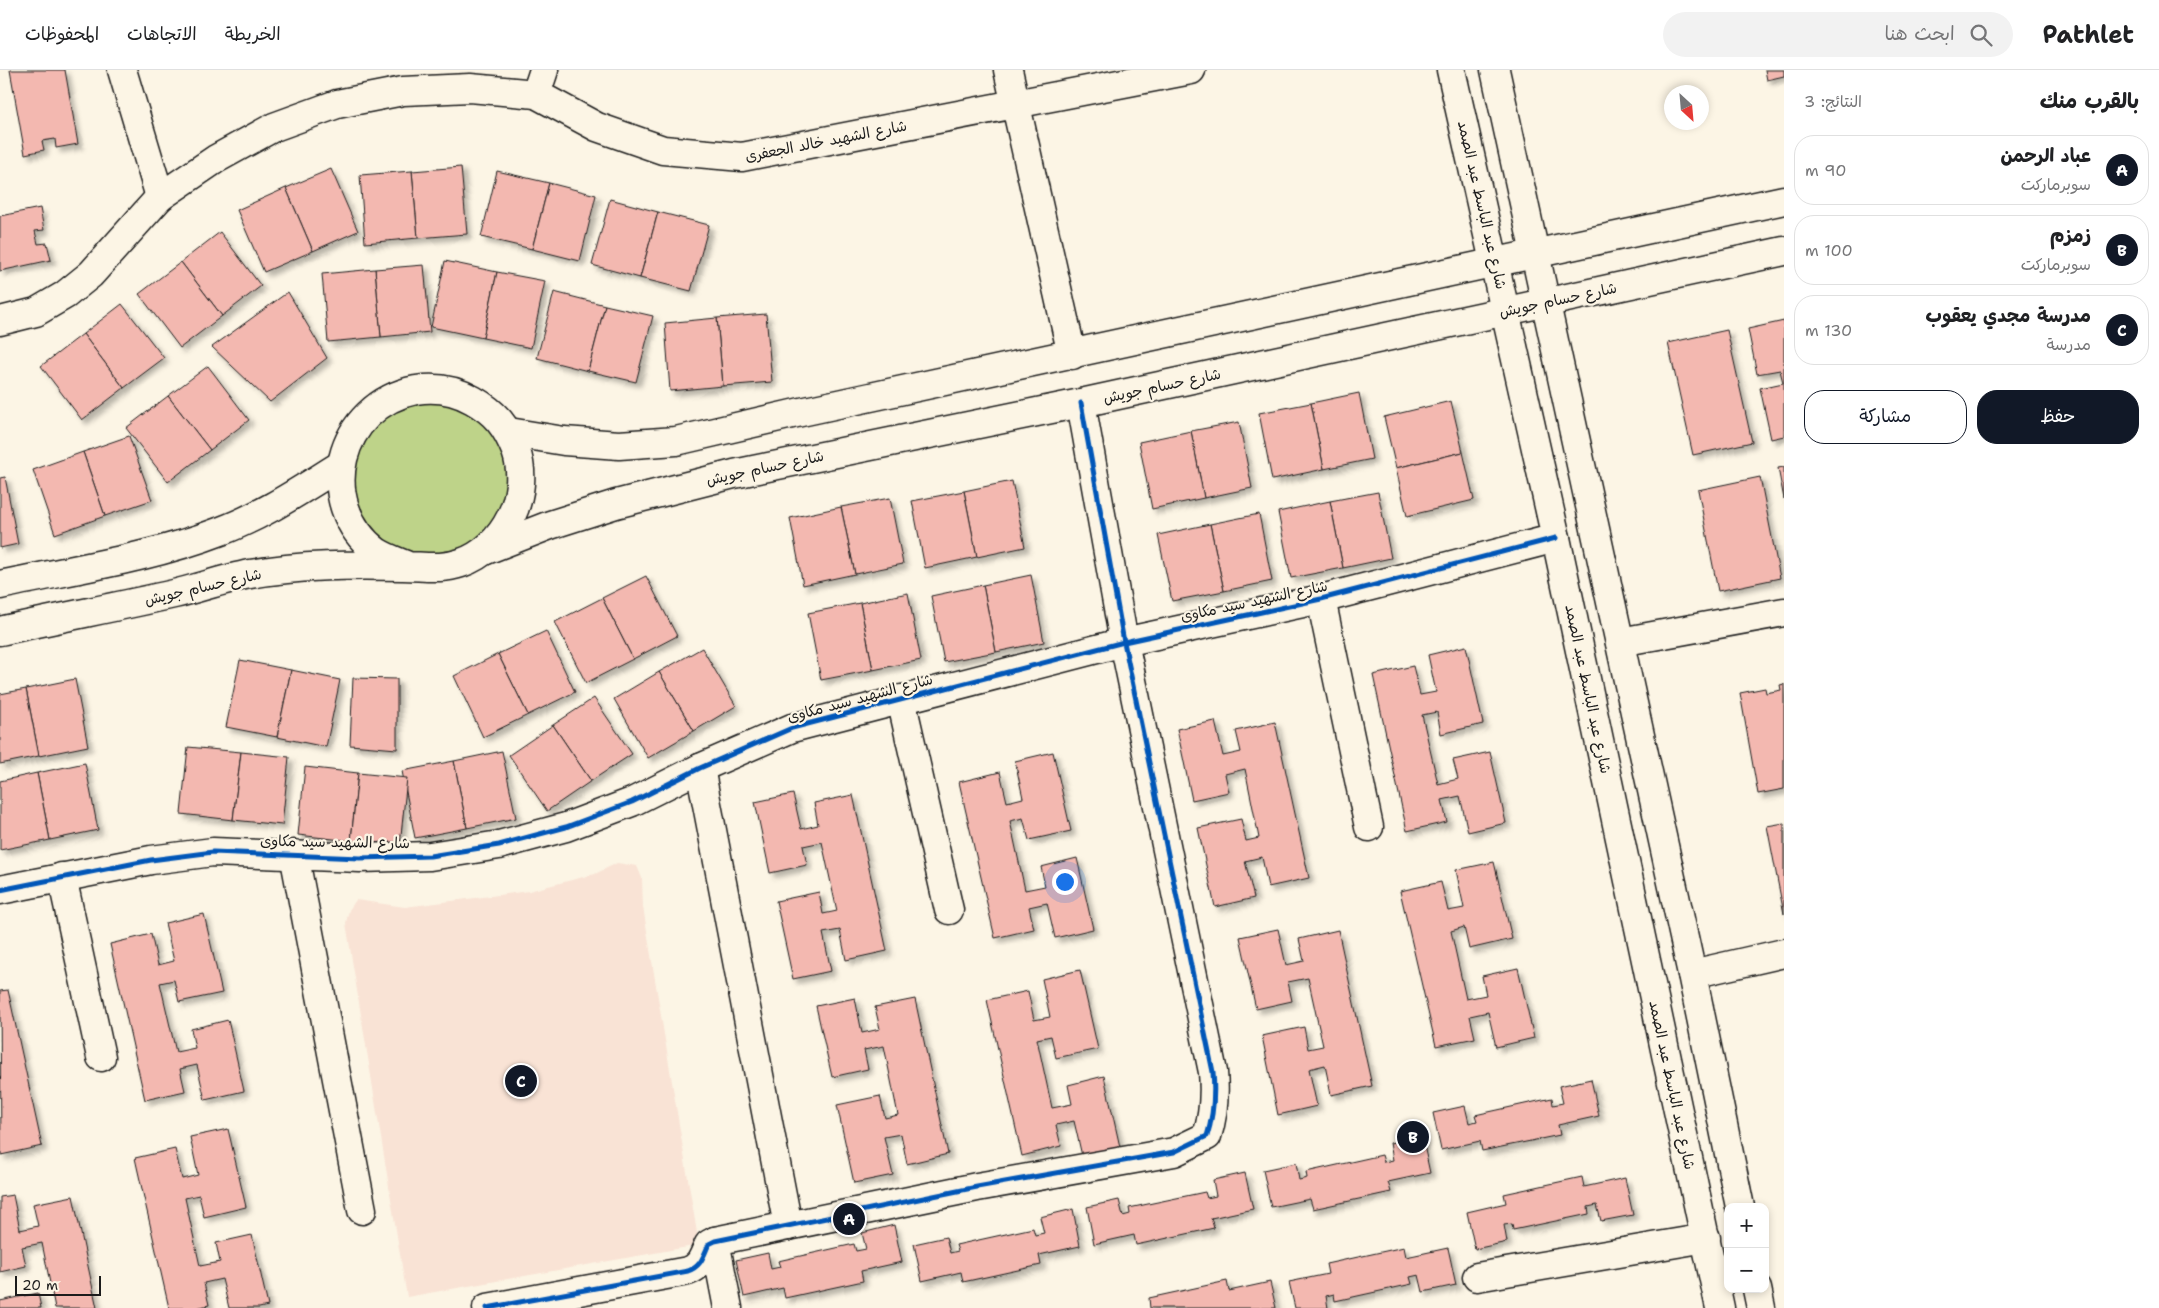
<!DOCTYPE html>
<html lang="ar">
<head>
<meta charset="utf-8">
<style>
  body { margin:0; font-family:"Shantell Sans","Playpen Sans Arabic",sans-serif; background:#f2f2f2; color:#202124; direction:rtl }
  .controls { position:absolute; right:15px; bottom:15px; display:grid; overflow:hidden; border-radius:10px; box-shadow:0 2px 8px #0003 }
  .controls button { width:45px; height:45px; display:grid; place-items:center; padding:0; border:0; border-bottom:1px solid #e0e0e0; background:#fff; color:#202124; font:25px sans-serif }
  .compass { position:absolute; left:1664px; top:15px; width:45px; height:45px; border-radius:50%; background:#fff; box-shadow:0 2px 8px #0003; rotate:154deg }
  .scale { position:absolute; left:15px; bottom:12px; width:86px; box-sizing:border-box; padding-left:5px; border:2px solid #1c1c1c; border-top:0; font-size:14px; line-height:18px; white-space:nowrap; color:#1c1c1c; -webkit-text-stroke:4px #fcf5e5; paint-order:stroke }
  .you { position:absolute; left:1064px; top:811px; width:18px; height:18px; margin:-12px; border:4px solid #fff; border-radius:50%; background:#1a73e8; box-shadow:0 0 0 8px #1a73e833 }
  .badge { display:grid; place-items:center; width:32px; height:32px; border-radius:50%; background:#111827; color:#fff; font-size:16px; font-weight:700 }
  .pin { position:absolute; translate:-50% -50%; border:2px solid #fff; box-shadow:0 1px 5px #0006 }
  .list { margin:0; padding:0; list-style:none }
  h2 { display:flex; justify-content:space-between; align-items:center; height:65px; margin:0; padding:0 20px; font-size:21px }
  h2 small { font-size:16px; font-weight:400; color:#757577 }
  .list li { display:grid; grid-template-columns:32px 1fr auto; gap:15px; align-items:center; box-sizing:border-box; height:70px; margin:0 10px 10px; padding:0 10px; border:1px solid #e0e0e0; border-radius:20px }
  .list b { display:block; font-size:19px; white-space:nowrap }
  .list p { margin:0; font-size:16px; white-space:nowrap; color:#757577 }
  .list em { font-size:16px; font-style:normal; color:#757577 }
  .actions { display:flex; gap:10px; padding:15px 20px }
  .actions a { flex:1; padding:11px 0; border:1px solid #111827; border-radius:20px; text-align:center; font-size:18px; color:#111827 }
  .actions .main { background:#111827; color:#fff }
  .icon { flex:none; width:28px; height:28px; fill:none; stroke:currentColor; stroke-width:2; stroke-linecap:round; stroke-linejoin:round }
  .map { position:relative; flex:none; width:1784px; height:1238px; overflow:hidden; direction:ltr }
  header { display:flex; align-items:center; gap:30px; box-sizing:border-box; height:70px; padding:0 25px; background:#fff; border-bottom:1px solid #e0e0e0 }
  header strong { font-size:24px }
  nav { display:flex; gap:28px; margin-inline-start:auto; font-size:18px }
  .search { width:350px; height:45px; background:#f2f2f2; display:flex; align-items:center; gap:12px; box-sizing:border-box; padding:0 18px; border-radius:28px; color:#757577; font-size:19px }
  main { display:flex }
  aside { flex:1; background:#fff }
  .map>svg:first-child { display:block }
  .built { fill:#f9e3d5 }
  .green { fill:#bed389; stroke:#6d7852 }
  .building { fill:#f3b8b0; stroke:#1c1c1c; filter:url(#shadow) }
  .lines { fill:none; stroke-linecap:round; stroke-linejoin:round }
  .street-casing { stroke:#1c1c1c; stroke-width:31 }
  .secondary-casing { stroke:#1c1c1c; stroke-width:31 }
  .street { stroke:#fcf5e5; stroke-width:28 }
  .secondary { stroke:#fcf5e5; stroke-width:28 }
  .cycleway-casing { stroke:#fcf5e5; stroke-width:8 }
  .cycleway { stroke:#0057b8; stroke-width:5 }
  .labels { text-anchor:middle; stroke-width:4.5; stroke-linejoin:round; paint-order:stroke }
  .street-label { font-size:15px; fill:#1c1c1c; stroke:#fcf5e5 }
</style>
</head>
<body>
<header>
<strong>Pathlet</strong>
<div class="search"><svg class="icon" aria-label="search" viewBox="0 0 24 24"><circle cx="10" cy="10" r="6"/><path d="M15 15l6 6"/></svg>ابحث هنا</div>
<nav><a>الخريطة</a><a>الاتجاهات</a><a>المحفوظات</a></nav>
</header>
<main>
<aside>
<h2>بالقرب منك<small>النتائج: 3</small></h2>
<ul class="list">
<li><span class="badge">A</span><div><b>عباد الرحمن</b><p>سوبرماركت</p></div><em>90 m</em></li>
<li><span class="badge">B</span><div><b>زمزم</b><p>سوبرماركت</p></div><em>100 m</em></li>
<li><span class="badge">C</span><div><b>مدرسة مجدي يعقوب</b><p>مدرسة</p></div><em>130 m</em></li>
</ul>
<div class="actions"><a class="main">حفظ</a><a>مشاركة</a></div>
</aside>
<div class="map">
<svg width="1784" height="1238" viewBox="0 0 1784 1238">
  <defs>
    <filter id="shadow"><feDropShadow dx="4.5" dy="4.5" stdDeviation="2.5" flood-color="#0004"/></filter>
  </defs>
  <rect width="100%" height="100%" fill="#fcf5e5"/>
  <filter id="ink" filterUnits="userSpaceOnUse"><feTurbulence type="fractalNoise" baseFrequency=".02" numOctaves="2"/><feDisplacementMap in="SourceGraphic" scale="10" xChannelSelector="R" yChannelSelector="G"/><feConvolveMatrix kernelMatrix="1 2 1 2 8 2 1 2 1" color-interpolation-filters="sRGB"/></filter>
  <g filter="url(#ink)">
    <path class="built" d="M617,793l20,3 5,12 1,29 56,338 -292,52 -61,-374 3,-13 7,-10 49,7 124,-16 66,-17z"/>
    <path class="green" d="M429,318l80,44 -2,93 -71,44 -81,-40 -4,-94z"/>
    <g class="building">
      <path d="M10,0h55l13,74 -22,4 -1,-9 -13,2 2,9 -19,4z"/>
      <path d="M1765,0h19v6l-17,4z"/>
      <path d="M461,97l6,67 -49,4 -6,-67z"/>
      <path d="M331,99l27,62 -45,20 -27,-63z"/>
      <path d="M412,101l6,67 -53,5 -5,-68z"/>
      <path d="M497,101l52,12 -17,66 -51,-12z"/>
      <path d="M549,113l47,12 -16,66 -48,-12z"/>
      <path d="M286,118l27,63 -49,21 -27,-62z"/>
      <path d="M610,129l48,13 -18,66 -48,-13z"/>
      <path d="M40,138l4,22 -9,1 3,13 9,-1 4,17 -51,11v-55z"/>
      <path d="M658,142l51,13 -18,66 -51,-13z"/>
      <path d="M220,162l41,54 -39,30 -41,-54z"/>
      <path d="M445,191l52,11 -14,66 -52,-11z"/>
      <path d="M181,192l41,54 -42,32 -41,-54z"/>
      <path d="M424,195l6,67 -49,5 -6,-68z"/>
      <path d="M375,199l6,68 -53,5 -6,-68z"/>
      <path d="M497,202l48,9 -14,67 -48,-10z"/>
      <path d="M288,222l39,66 -57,44 -58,-55z"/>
      <path d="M554,222l51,13 -17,66 -51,-13z"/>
      <path d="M122,234l42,54 -40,30 -41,-54z"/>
      <path d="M605,235l48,11 -17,66 -48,-11z"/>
      <path d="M766,244l6,68 -49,4 -6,-68z"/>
      <path d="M717,248l6,68 -53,5 -5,-68z"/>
      <path d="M1784,251v115l-13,3 -11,-51 23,-5 -3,-13 -23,4 -9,-45z"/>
      <path d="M1727,260l25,112 -59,13 -25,-112z"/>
      <path d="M83,264l41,54 -42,32 -41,-54z"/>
      <path d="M208,296l41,54 -39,30 -42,-54z"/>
      <path d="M1359,323l13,66 -48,10 -13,-66z"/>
      <path d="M168,326l42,54 -42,32 -42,-54z"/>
      <path d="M1451,331l12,51 -67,16 -12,-51z"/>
      <path d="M1311,333l13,66 -52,11 -13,-67z"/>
      <path d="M1239,352l13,66 -48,10 -13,-67z"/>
      <path d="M1191,361l13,67 -52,11 -13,-67z"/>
      <path d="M129,366l23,64 -47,16 -22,-64z"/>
      <path d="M83,382l22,64 -50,18 -22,-64z"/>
      <path d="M1463,382l11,48 -67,16 -11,-48z"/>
      <path d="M1784,397v32l-6,-31z"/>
      <path d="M5,407l13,67 -18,4v-70z"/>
      <path d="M1760,407l20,101 -62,13 -20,-101z"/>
      <path d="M1012,411l13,66 -48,10 -13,-66z"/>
      <path d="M964,421l13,66 -52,11 -13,-67z"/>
      <path d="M1378,422l13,66 -48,10 -13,-67z"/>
      <path d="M890,428l13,66 -48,10 -14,-67z"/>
      <path d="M1330,431l13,67 -52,10 -13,-66z"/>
      <path d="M841,437l14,67 -52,11 -13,-67z"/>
      <path d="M1259,444l13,67 -48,10 -14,-67z"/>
      <path d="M1210,454l14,67 -52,10 -14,-66z"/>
      <path d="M1031,505l13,67 -48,10 -13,-67z"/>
      <path d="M646,506l31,60 -44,23 -31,-61z"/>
      <path d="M983,515l13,67 -52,10 -13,-66z"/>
      <path d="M908,523l13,67 -48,10 -13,-67z"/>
      <path d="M602,528l31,61 -47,24 -31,-61z"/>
      <path d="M860,533l13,67 -52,10 -13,-67z"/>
      <path d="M546,561l29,61 -47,23 -30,-61z"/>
      <path d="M1466,576l17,78 -42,10 -4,-22 -15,3 16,69 20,-5 -5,-19 37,-8 16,71 -38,9 -8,-36 -18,4 5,22 -40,9 -34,-156 40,-9 7,29 16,-3 -8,-37z"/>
      <path d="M702,578l34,58 -42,25 -35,-59z"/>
      <path d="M498,584l30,61 -45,22 -29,-61z"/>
      <path d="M240,590l51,10 -14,67 -51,-10z"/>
      <path d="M291,600l49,10 -14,67 -49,-10z"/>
      <path d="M659,602l35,59 -46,27 -34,-59z"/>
      <path d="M353,608l44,1v70l-47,-4z"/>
      <path d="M75,609l13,67 -49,10 -13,-67z"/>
      <path d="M1784,614v105l-26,5 -18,-101 25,-5 1,5 15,-3 -1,-5z"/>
      <path d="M26,619l13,67 -39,8v-70z"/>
      <path d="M594,628l38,56 -41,27 -38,-56z"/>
      <path d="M1215,651l8,35 18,-4 -5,-21 39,-9 34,156 -41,9 -6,-30 -17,4 9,37 -39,9 -17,-79 43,-9 5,22 13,-3 -14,-69 -20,5 4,18 -37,8 -15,-71z"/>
      <path d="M553,655l38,56 -44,30 -38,-56z"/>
      <path d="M188,677l53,5 -8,68 -52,-6z"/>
      <path d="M502,681l14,67 -49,10 -13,-67z"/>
      <path d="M241,682l48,5 -7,68 -49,-5z"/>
      <path d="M1053,682l18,79 -42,9 -6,-22 -13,3 15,69 20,-4 -4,-19 36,-9 16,71 -38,9 -8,-35 -18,4 5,22 -39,9 -36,-156 41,-10 7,30 16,-4 -8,-37z"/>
      <path d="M454,691l13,67 -52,10 -13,-67z"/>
      <path d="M85,693l13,67 -48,10 -13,-67z"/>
      <path d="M305,697l53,6 -7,68 -53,-6z"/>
      <path d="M37,703l13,67 -50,10v-69z"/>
      <path d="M358,703l49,5 -7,67 -49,-4z"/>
      <path d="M793,724l8,35 17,-4 -4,-22 39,-8 34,156 -41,9 -6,-30 -17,3 8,38 -38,8 -17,-78 43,-9 4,22 14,-3 -15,-69 -19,4 4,19 -37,8 -15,-71z"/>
      <path d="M1784,753v91l-17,-88z"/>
      <path d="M1494,792l18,77 -43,10 -5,-22 -13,4 15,68 20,-4 -4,-19 36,-8 16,70 -38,9 -8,-35 -18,4 5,22 -39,8 -36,-155 41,-9 7,29 16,-3 -8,-38z"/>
      <path d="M204,844l18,79 -43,9 -5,-22 -14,3 16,69 19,-4 -4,-19 37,-9 16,71 -39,9 -8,-35 -17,4 5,22 -40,9 -35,-156 41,-10 7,31 16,-4 -9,-38z"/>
      <path d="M1278,859l8,36 18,-4 -5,-22 39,-9 34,156 -41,9 -6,-30 -16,4 8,37 -39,9 -16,-79 42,-9 4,22 15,-3 -15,-68 -20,4 4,19 -36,8 -16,-72z"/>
      <path d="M1080,900l18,79 -42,9 -5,-22 -14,3 15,69 20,-4 -4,-19 36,-9 16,71 -38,9 -8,-35 -18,4 5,21 -39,10 -35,-156 41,-9 6,29 16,-3 -8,-38z"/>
      <path d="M8,920l34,156 -41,9 -1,-164z"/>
      <path d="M855,928l7,35 18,-4 -5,-22 40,-8 33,155 -41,10 -6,-30 -17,3 9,38 -39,8 -17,-78 43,-9 5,22 13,-3 -14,-69 -20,4 4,19 -36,8 -16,-71z"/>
      <path d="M1591,1009l8,37 -41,9 2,10 -78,16 -2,-10 -39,9 -8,-37 32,-7 4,17 8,-2 -2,-6 77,-17 1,7 10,-2 -4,-17z"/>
      <path d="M228,1059l18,78 -42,10 -5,-22 -14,3 15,68 20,-4 -4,-19 36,-8 16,71 -9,2h-30l-7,-29 -18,4 5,22 -13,3h-27l-34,-150 40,-9 7,30 16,-4 -8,-38z"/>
      <path d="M1422,1066l8,37 -42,9 3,10 -78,17 -3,-10 -39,8 -8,-37 33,-7 3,17 8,-2 -1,-6 76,-17 2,7 9,-2 -3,-17z"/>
      <path d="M1245,1103l8,36 -42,9 3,10 -78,17 -2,-10 -40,9 -7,-37 32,-7 4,16 7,-2 -1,-6 76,-16 2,6 9,-2 -3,-16z"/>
      <path d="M1582,1107l2,10 41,-9 8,37 -32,6 -4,-16 -9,2 1,7 -76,16 -1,-6 -8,1 3,17 -32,7 -8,-37 39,-9 -2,-9z"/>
      <path d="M13,1125l7,35 18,-4 -5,-22 40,-8 24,112h-42l-13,-65 -20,4 4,19 -26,6v-75z"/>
      <path d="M1073,1139l7,37 -41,9 2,10 -78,17 -2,-10 -39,9 -8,-37 32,-7 4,16 8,-2 -2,-6 77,-17 2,7 9,-2 -4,-16z"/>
      <path d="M894,1155l8,37 -41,9 2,10 -78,17 -2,-10 -39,9 -8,-37 32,-7 3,16 9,-2 -2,-6 76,-17 2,7 10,-2 -4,-16z"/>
      <path d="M1404,1177l2,10 42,-9 8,37 -33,7 -4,-17 -9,2 2,7 -77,17 -1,-7 -8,2 2,12h-33l-6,-26 39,-8 -2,-10z"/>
      <path d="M1227,1211l2,10 41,-9 6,26h-126l-1,-10z"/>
      <path d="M38,1223l3,15h-41v-7z"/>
    </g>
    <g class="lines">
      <defs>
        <g id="street">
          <path d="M122,0l38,127"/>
          <path d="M1008,0l64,285"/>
          <path d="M536,24l8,-24"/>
          <path d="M0,251l36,-9 29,-17 26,-21 69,-77 56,-38 58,-32 63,-23 66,-13 67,-3 66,6 61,33 66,23 79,7 449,-87"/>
          <path d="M1321,529l48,228"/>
          <path d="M1620,572l164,-30"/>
          <path d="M901,629l48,211"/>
          <path d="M700,698l88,458"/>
          <path d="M294,784l68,356"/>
          <path d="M62,807l39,180"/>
          <path d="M0,820l151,-30 62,-8 147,6 70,-2 69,-11 67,-18 66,-25 68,-34 92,-40 332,-86 197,-43 235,-61"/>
          <path d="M1692,904l92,-21"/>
          <path d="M715,1171l13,67"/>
          <path d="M1477,1207l229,-39"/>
          <path d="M487,1238l201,-37c14,-5 15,-15 21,-27l6,-3 262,-54 197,-35 33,-16c7,-22 8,-41 6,-64l-89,-430 -43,-239"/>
        </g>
        <g id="secondary">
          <path d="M1451,0l105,468 164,770"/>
          <path d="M1495,0l197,904 48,233"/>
          <path d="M509,362l55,9 55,4 57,-4 125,-29 983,-212"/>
          <path d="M486,480l64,-25 66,-21 118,-30 347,-71 703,-152"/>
          <path d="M0,515c74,-16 151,-27 221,-54 43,-16 81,-42 120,-66"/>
          <path d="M0,561c58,-13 116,-24 174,-37 25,-6 50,-15 76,-20 51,-9 101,-9 153,-8 20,0 38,4 58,-3 44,-15 70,-69 55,-112 -10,-25 -20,-38 -43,-51 -18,-10 -38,-13 -57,-10 -78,15 -103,113 -39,162 9,6 22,10 31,14"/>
          <path d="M1757,1219l4,19"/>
        </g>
      </defs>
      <use href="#street" class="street-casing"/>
      <use href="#secondary" class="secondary-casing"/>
      <use href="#street" class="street"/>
      <use href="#secondary" class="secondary"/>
      <defs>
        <g id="cycleway">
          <path d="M0,820l151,-30 62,-8 147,6 70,-2 69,-11 67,-18 66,-25 68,-34 92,-40 332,-86 197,-43 235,-61"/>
          <path d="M487,1238l201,-37c14,-5 15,-15 21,-27l6,-3 262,-54 197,-35 33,-16c7,-22 8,-41 6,-64l-89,-430 -43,-239"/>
        </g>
      </defs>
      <use href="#cycleway" class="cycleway-casing"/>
      <use href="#cycleway" class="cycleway"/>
    </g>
  </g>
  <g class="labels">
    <g class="street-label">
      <text transform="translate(826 71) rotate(-11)" y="5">شارع الشهيد خالد الجعفرى</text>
      <text transform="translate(1482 135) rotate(77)" y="5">شارع عبد الباسط عبد الصمد</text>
      <text transform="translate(1558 230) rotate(-12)" y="5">شارع حسام جويش</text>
      <text transform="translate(1162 316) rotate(-12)" y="5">شارع حسام جويش</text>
      <text transform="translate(765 398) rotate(-12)" y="5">شارع حسام جويش</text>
      <text transform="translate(203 517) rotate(-13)" y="5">شارع حسام جويش</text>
      <text transform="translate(1254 531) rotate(-12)" y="5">شارع الشهيد سيد مكاوى</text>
      <text transform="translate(1588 619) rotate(78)" y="5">شارع عبد الباسط عبد الصمد</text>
      <text transform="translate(860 628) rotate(-15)" y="5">شارع الشهيد سيد مكاوى</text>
      <text transform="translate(335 772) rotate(1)" y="5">شارع الشهيد سيد مكاوى</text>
      <text transform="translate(1672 1015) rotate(78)" y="5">شارع عبد الباسط عبد الصمد</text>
    </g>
  </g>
</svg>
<div class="controls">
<button>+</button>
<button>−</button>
</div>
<svg class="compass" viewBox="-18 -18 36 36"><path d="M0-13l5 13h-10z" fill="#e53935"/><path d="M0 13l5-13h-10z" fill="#757577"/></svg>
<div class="scale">20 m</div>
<div class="you"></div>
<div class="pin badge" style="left:849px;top:1149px">A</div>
<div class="pin badge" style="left:1413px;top:1067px">B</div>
<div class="pin badge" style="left:521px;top:1011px">C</div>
</div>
</main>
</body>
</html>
